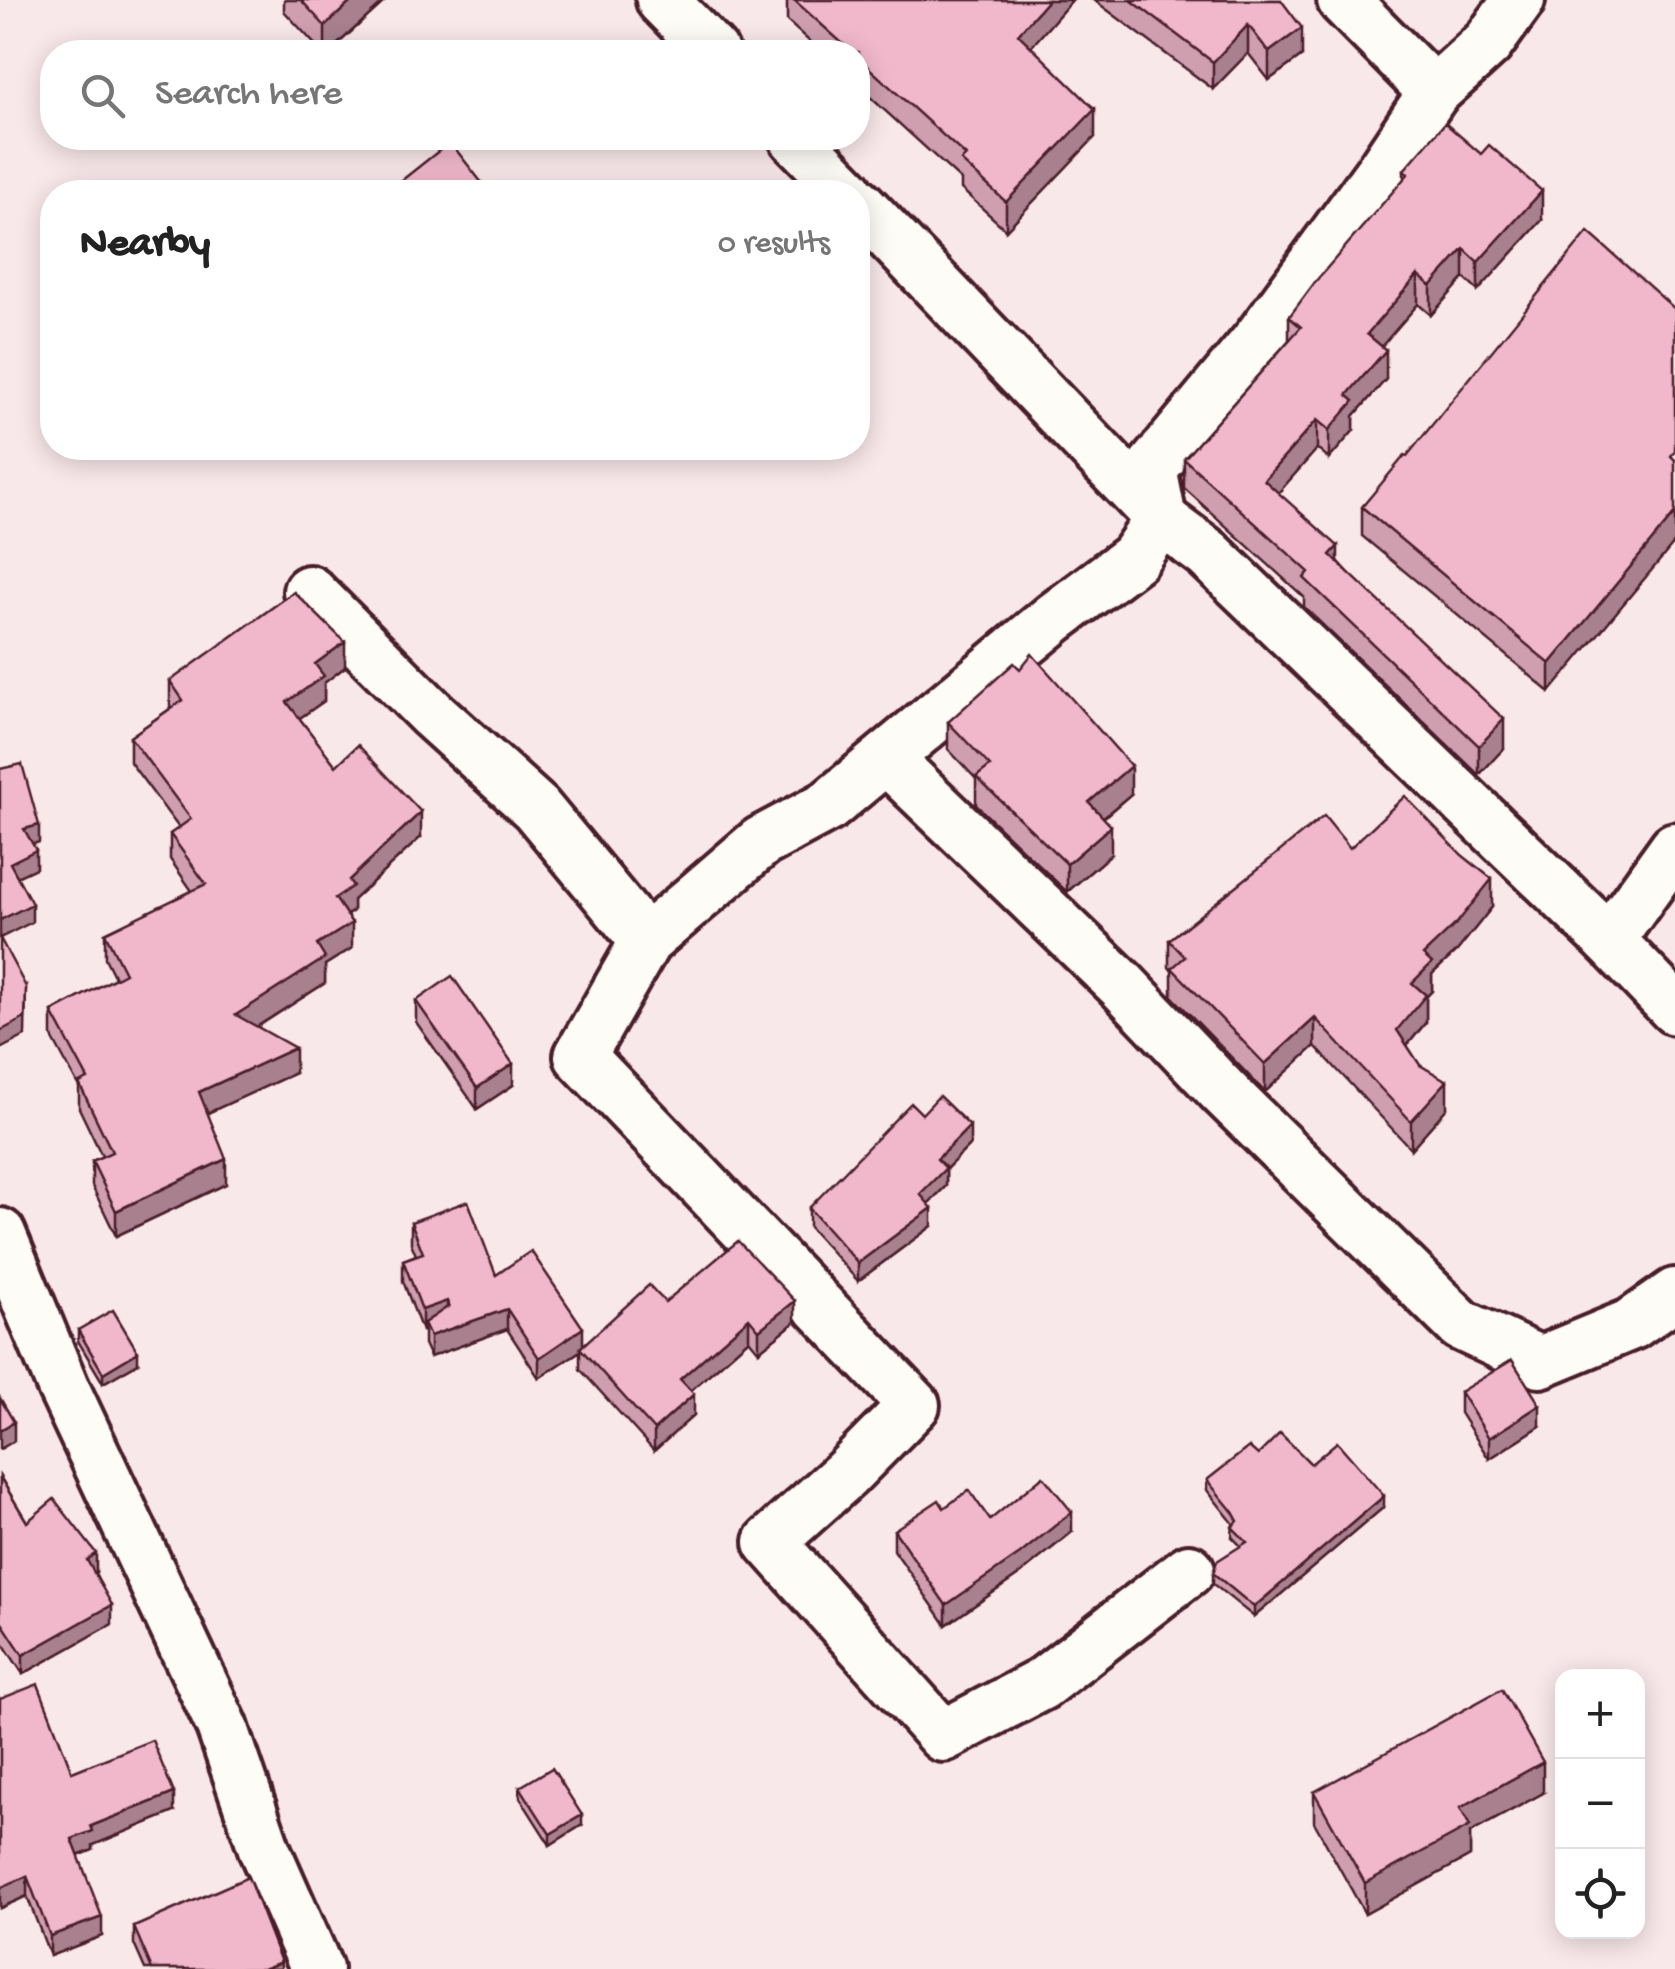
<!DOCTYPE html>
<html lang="en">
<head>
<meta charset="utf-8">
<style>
  body { margin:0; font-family:"Gochi Hand",sans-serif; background:#f2f2f2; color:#222 }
  .controls { position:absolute; right:30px; bottom:30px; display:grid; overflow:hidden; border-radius:20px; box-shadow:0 5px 25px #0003 }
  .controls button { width:90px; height:90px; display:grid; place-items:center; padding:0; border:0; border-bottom:2px solid #e0e0e0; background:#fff; color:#222; font:50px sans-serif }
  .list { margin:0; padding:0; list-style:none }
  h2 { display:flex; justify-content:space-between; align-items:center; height:130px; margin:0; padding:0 40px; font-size:42px }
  h2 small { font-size:32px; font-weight:400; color:#767676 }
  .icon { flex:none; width:55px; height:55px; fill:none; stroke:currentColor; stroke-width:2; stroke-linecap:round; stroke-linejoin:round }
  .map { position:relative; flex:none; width:1675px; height:1969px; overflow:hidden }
  .search { position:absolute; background:#fff; box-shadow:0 5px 25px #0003; left:40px; top:40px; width:830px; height:110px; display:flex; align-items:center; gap:25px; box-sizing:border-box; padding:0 35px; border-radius:40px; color:#767676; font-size:38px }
  .panel { position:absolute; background:#fff; box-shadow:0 5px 25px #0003; left:40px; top:180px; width:830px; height:280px; border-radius:40px }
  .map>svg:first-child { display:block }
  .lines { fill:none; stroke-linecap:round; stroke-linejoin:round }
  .minor-casing { stroke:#4a1f2b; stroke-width:58 }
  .minor { stroke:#fdfcf7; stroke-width:50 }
  .wall { fill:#cf9eaf; stroke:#4a1f2b; stroke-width:2.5 }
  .shaded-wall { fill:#a9818e; stroke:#4a1f2b; stroke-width:2.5 }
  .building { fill:#f1b8cb; stroke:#4a1f2b; stroke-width:2.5 }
</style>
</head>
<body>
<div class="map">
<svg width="1675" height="1969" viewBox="0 0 1675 1969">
  <rect width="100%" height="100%" fill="#f9e8ea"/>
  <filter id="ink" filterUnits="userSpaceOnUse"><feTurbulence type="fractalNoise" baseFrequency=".01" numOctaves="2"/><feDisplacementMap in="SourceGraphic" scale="20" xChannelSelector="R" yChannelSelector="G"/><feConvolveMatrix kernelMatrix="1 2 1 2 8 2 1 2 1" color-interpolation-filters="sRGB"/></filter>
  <g filter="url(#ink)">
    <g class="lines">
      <defs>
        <g id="minor">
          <path d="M662,0l51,52"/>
          <path d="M1434,92l54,-49 31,-43"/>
          <path d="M795,138l53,54"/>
          <path d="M858,203l303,316 47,35 401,386 66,69"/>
          <path d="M309,591l123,123 104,94 110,133"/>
          <path d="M886,758l236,227 101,106 238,234 79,37 92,-38 43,-30"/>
          <path d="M1609,940l66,-92"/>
          <path d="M0,1234l63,153 159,339 43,125 52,118"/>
          <path d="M1189,1570l-147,114 -99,52 -173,-194 76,-68 68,-69 -334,-349 66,-115 115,-99 67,-36 226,-188 80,-60 27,-39 -10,-50 107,-129 124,-170 52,-78 -91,-92"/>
        </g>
      </defs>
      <use href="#minor" class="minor-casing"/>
      <use href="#minor" class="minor"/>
    </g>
    <g class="wall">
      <path d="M284,0h102l-57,52h-7l-38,-41z"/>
      <path d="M787,0h285l-41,47 64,90 -89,93 -45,-41v-9l-103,-94v-34h-37l-34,-31z"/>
      <path d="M1094,0h187l21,56 -33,24 -21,-27 -35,36z"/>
      <path d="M1404,170l138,50 -64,71 -14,-13 -33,37 -13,-11 -37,42 5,33 -32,37v14l-25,29 -12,-10 -39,44 226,255 -25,27 -175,-168v-10l-120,-109v-29l105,-119v-23l115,-137z"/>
      <path d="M1675,309l-125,383 -188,-156v-29l45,-51z"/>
      <path d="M345,667l-21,16v18l-25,17 37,48 85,71 -68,63v11l-6,4 5,33 -27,17v18l-68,44 38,46 -88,40 19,71 -110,52 -24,-50v-25l10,-5 -23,-48v-21l-27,-50v-25l63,-34 -10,-20v-25l87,-42 -22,-32v-25l9,-6 -49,-66v-25l41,-29 -1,-2v-25z"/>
      <path d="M948,722l183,72 -28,24 8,36 -44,38 -91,-87v-26l-28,-30z"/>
      <path d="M1350,848l142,59 -35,44 -25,23v17l-6,6v25l-19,24 40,62 -36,41 -96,-103 -50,46 -93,-96v-25l-3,-4v-27z"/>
      <path d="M416,1001l97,84 -36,24 -61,-87z"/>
      <path d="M922,1114l48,31 -24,24v17l-18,18 4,22 -74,55 -49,-54v-19z"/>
      <path d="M411,1222l85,53 87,71 82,-44 130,20 -36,29 -10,-12 -58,51 3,25 -40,36 -74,-82v-18l-41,27 -32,-49 -77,28 -6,-13v-13h-2l-19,-50v-21l13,-5 -5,-12z"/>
      <path d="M78,1330l60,33 -35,20 -25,-42z"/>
      <path d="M1460,1392l80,34 -51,33 -29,-46z"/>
      <path d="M1258,1455l53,9 73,43 -130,110 -41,-33v-11l28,-27 -9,-9 1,-14 -26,-33v-10z"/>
      <path d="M0,1477l27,45 69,50 -1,1 17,51 -89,50 -23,-35z"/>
      <path d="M944,1508l46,12 82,12 -52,42 -74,51 -52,-75v-20z"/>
      <path d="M0,1699l72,73 102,40 -81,33v5l-15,6 24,80 -52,20 -23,-60 -27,12z"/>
      <path d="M520,1787l62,38 -32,20 -30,-47z"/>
      <path d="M1314,1792l229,1 -73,40v23l-105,58 -51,-92z"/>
      <path d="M134,1927l147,42h-136l-11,-25z"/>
    </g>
    <g class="shaded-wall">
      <path d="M353,0h33l-57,52h-4v-26z"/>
      <path d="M1048,0h24l-54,62v-28z"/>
      <path d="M1248,25v28l-35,36v-27z"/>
      <path d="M1302,28v28l-33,24v-28z"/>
      <path d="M1095,109v28l-89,93v-28z"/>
      <path d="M482,183v9h-12z"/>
      <path d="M1542,191v29l-64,71v-29z"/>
      <path d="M1464,249v29l-33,37v-29z"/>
      <path d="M1418,275v29l-51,59v-29z"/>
      <path d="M1386,350v29l-32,37v14l-25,29v-29l18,-35z"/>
      <path d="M1317,420v29l-53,60v-29z"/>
      <path d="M1675,513v29l-125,150v-28z"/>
      <path d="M1338,546v29l-8,-20z"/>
      <path d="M345,642v25l-21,16v18l-37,26v-25l28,-38z"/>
      <path d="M1504,719v29l-25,27v-29z"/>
      <path d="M1131,766v28l-42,35v-27z"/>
      <path d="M421,812v25l-68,63v11l-18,12v-25l14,-18z"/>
      <path d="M39,825v17l-15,5v-18z"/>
      <path d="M1111,826v28l-44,38v-28z"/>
      <path d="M36,850v18l-26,12v-17z"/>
      <path d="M1492,879v28l-35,44 -25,23v17l-6,6v25l-29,36v-28l15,-47 11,-28z"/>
      <path d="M32,904v18l-32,16v-18z"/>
      <path d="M352,923v25l-27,17v18l-89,57v-25l81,-70z"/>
      <path d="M26,987l-1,49 -25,13v-18z"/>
      <path d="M1315,1018v28l-50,46v-28z"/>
      <path d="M295,1048v25l-96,44v-25z"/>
      <path d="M513,1064v21l-36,24v-21z"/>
      <path d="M1447,1081v27l-36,41v-28z"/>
      <path d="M970,1126v19l-24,24v17l-26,26v-18l17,-35z"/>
      <path d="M226,1159v25l-110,52v-25z"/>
      <path d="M932,1208v18l-74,55v-18z"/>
      <path d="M447,1301v21l-23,1v8h-2v-21z"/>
      <path d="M795,1301v21l-36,29v-21z"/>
      <path d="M507,1309v20l-77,28v-21z"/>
      <path d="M749,1318v21l-69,61v-21z"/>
      <path d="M583,1328v21l-3,-1v3l-41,27v-20z"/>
      <path d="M138,1352v11l-35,20v-10z"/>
      <path d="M694,1394v21l-40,36v-21z"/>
      <path d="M1540,1405v21l-51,33v-21z"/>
      <path d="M14,1422v19l-14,8v-19z"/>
      <path d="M1384,1496v11l-130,110v-10z"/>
      <path d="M1072,1512v20l-52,42 -74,51v-20z"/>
      <path d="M96,1553v19l-9,7v-19z"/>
      <path d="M112,1605v19l-89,50v-19z"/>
      <path d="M1543,1762v31l-73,40v23l-105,58v-31l95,-75z"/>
      <path d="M174,1793v19l-81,33v5l-21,8v-19l19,-13z"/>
      <path d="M582,1815v10l-32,20v-11z"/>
      <path d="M27,1876v20l-27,12v-20z"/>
      <path d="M102,1917v19l-52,20v-20z"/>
      <path d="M281,1962v7h-18z"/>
    </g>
    <g class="building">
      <path d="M301,0h52l-28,26z"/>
      <path d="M794,0h254l-30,34 77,75 -89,93 -45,-41 5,-5 -108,-98v-6h-6z"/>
      <path d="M1131,0h150l21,28 -33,24 -21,-27 -35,37z"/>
      <path d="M1445,123l36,31 8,-9 53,46 -64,71 -14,-13 -33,37 -13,-11 -51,59 19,16 -39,45 7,6 -25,29 -12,-10 -53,60 74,66 -8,9 174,164 -25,27 -175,-168 5,-6 -125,-113 117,-132 -12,-10 26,-35 93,-108 -4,-4z"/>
      <path d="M450,142l32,41 -12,9h-83z"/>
      <path d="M1588,232l87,77v142l-4,5 4,4v53l-125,151 -188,-157 43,-52 2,1z"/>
      <path d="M294,592l51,50 -30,22 9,12 -37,26 49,64 22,-21 63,67 -72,68 4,6 -18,12 17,25 -35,22 8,13 -89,57 59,33 -96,44 27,67 -110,52 -24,-50 20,-9 -33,-69 9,-4 -36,-67 73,-39 -20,-40 101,-49 -36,-50 21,-15 -61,-82 53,-37 -13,-19z"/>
      <path d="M1032,654l99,112 -42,36 22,24 -44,38 -91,-87 14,-11 -42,-44 66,-59 6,6z"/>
      <path d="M22,764l17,61 -15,4 12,21 -26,13 22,41 -32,16v-151z"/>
      <path d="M1405,796l57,59 30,24 -35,44 -34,32 9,8 -20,20 14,12 -29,35 23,35 27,16 -36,40 -96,-103 -50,46 -93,-96 13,-11 -16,-17 155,-124 26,32z"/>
      <path d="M0,938l26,49 -1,31 -25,13z"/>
      <path d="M452,976l61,88 -36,24 -61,-87z"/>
      <path d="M939,1096l31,30 -33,33 9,9 -26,26 12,14 -74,55 -49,-55 102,-105 11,11z"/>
      <path d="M468,1201l28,74 35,-24 52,77 -44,30 -32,-49 -77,27 -6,-13 25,-17 -2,-5 -25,9 -19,-50 20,-7 -12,-31z"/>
      <path d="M738,1241l57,60 -36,29 -10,-12 -69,61 14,15 -40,36 -74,-82 69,-63 16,17z"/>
      <path d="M113,1310l25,42 -35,21 -25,-43z"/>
      <path d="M1512,1360l28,45 -51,33 -29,-46z"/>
      <path d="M0,1398l14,24 -14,8z"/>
      <path d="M1280,1433l31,31 26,-22 47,54 -130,111 -41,-34 4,-12 30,-19 -15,-15 6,-6 -5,-9 -26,-32 42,-33 9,8z"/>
      <path d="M1043,1476l29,36 -52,42 -74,51 -52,-75 45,-30 5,8 25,-18 21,30z"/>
      <path d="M0,1477l27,45 27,-23 42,54 -9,7 25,45 -89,50 -23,-35z"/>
      <path d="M38,1684l34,88 80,-32 22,53 -83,33 2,5 -21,8 30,78 -52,19 -23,-60 -27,12v-189z"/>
      <path d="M1502,1689l41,73 -83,46 10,18 -105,57 -51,-91z"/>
      <path d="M552,1768l30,47 -32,19 -30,-47z"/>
      <path d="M248,1877l33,85 -18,7h-111l-18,-42z"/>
    </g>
  </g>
</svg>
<div class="controls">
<button>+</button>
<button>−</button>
<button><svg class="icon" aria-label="locate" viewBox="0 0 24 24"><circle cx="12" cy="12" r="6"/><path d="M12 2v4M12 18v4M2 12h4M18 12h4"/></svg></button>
</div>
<div class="search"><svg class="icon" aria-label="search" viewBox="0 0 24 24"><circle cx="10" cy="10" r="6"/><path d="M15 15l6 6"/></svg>Search here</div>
<section class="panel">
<h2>Nearby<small>0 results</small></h2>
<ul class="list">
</ul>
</section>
</div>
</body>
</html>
